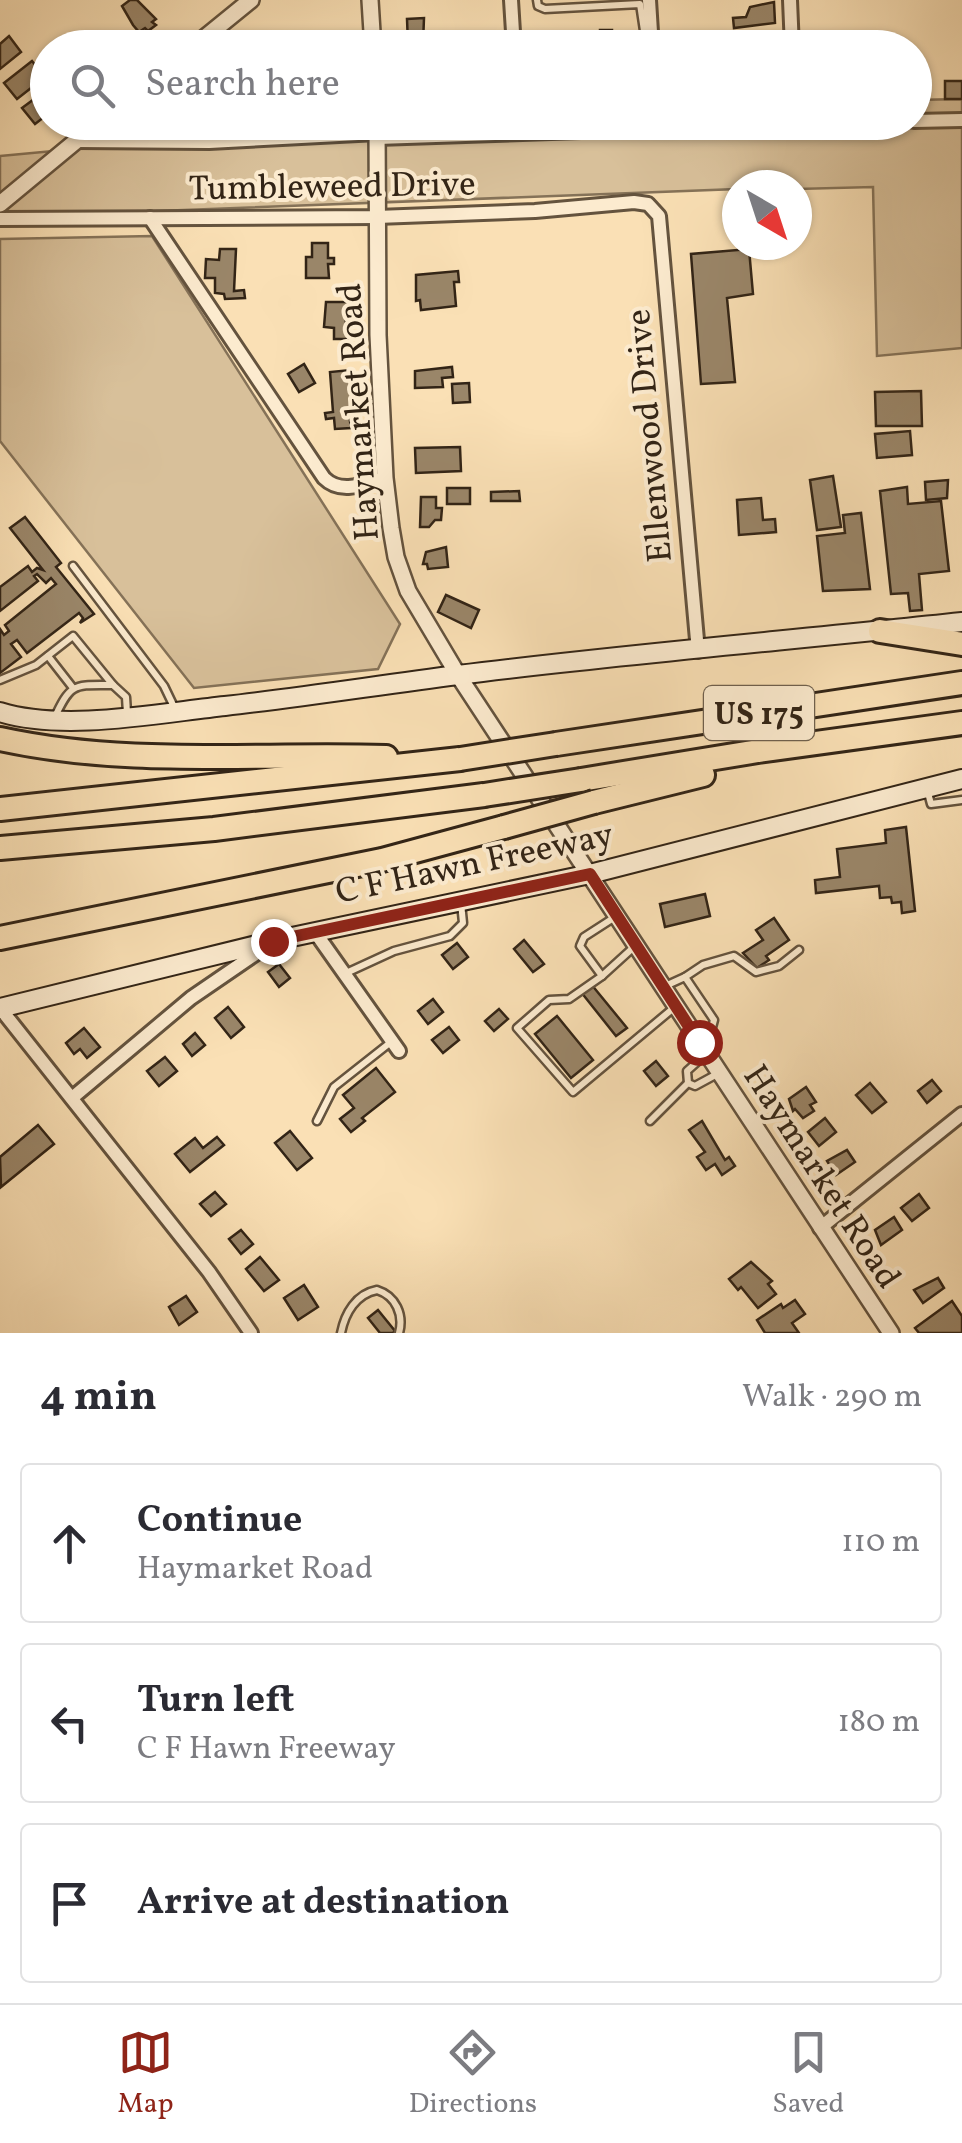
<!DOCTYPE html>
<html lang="en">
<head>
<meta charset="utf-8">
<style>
  body { margin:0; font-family:Vollkorn,serif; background:#f7f7f7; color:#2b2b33 }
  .compass { position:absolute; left:722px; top:170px; width:90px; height:90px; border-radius:50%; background:#fff; box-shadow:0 2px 8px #0004; rotate:141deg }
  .stop { position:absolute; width:30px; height:30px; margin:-22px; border:8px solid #8f2418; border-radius:50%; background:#fff }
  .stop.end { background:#8f2418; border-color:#fff; box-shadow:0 2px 10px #0008 }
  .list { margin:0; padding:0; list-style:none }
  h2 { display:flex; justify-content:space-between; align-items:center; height:130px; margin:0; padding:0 40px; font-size:42px }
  h2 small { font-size:32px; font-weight:400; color:#7c7c81 }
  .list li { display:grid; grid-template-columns:65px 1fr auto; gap:30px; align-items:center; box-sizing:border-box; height:160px; margin:0 20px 20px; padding:0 20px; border:2px solid #e1e1e2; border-radius:10px }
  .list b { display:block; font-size:38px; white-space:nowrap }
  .list p { margin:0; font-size:32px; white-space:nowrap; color:#7c7c81 }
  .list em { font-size:32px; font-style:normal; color:#7c7c81 }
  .icon { flex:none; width:55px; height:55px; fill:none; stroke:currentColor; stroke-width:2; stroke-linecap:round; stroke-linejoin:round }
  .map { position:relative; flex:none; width:962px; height:1333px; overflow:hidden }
  .search { position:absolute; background:#fff; box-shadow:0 2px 8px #0004; left:30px; right:30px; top:30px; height:110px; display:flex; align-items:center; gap:25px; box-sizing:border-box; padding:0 35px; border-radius:55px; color:#7c7c81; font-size:38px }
  .sheet { height:670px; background:#fff }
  nav { display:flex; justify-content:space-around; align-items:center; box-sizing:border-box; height:140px; border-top:2px solid #e1e1e2; background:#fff; font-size:28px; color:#7c7c81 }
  nav a { display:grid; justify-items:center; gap:5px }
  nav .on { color:#8f2418 }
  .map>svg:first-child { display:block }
  .green { fill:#d8c09a; stroke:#857258; stroke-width:2.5 }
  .building { fill:#9a8669; stroke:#322416; stroke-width:2.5 }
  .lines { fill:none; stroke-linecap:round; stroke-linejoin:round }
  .service-casing { stroke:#64533e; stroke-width:11 }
  .minor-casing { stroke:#64533e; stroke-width:18 }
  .tertiary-casing { stroke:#64533e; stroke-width:20 }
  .secondary-casing { stroke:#322416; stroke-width:22 }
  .motorway-casing { stroke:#322416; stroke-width:28 }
  .service { stroke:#fcebcf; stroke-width:6 }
  .minor { stroke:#fcebcf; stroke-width:12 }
  .tertiary { stroke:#fcebcf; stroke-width:15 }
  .secondary { stroke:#fcebcf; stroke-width:18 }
  .motorway { stroke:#fae0b5; stroke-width:22 }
  .motorway-bridge-casing { stroke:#322416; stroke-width:28; stroke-linecap:butt }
  .motorway-bridge { stroke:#fae0b5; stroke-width:22 }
  .route { stroke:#8f2418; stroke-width:12 }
  .labels { text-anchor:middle; stroke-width:8; stroke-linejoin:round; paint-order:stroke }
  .shield { fill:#fcebcf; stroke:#6f604e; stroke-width:2.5 }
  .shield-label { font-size:32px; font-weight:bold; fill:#322416 }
  .street-label { font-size:35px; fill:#322416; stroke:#fcebcf }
</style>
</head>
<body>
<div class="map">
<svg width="962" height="1333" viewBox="0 0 962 1333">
  <rect width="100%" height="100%" fill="#fae0b5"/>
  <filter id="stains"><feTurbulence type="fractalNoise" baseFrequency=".002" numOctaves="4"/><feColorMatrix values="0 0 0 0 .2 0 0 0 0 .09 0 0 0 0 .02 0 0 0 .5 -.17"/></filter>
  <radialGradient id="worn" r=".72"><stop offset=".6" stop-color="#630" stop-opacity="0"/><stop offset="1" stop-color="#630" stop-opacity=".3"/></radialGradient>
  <g class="green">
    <path d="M962,99v249l-85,8 -4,-169 -76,2v-4h-60v4l-737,28v-61l363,-34h551l1,-22z"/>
    <path d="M152,236l248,388 -22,45 -184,19 -194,-247v-202z"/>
  </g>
  <g class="building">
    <path d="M130,0h7l19,19 -4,3 4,3 -8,6 -3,-3 -6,4 -6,-7 -11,-19z"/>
    <path d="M774,2l1,21 -41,5 -1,-10 13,-1 4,-10z"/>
    <path d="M424,18l-1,26 -15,1 -1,-26z"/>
    <path d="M600,30h12v6h6v12h-29v-4l-21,4v-8l21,1v-8l11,2z"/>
    <path d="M9,36l12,16 -21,17v-25z"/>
    <path d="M32,61l13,16 -28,22 -13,-16z"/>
    <rect x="945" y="81" width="17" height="18"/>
    <path d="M45,91l3,23 -13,10 -13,-16z"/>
    <path d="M312,243h16v15h6v6h-6l1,14h-23v-21h6z"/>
    <path d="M220,249h16l-2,42 10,-1 1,8 -20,1 -1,-5 -9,-1v-15h-10l1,-19 13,1z"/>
    <path d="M749,249l4,45 -26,4 8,84 -34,2 -10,-130z"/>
    <path d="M458,271l1,11h-5l2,24 -35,4 -1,-10 -4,1v-26z"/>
    <path d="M326,302h22l1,13h-4l3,24h-14v-11l-10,-1z"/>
    <path d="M304,364l11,19 -16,9 -11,-18z"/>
    <path d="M452,367l1,10 -11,1 1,9 -28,1v-17z"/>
    <path d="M350,370l3,44h-4l2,14 -16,1 -1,-11 -8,1 -1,-6 8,-1 -3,-40z"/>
    <path d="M469,383l1,19 -17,1 -1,-19z"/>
    <path d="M921,391l1,35h-46l-1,-34z"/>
    <path d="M910,431l2,24 -35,3 -2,-24z"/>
    <path d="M460,447l1,24 -45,2 -1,-25z"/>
    <path d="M833,476l8,51 -24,3 -7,-50z"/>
    <path d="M948,480l-1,18 -21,2 -1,-18z"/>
    <path d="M907,487l1,17 33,-3 8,70 -30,3 3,36 -12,1 -2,-18 -17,1 -11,-103z"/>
    <rect x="447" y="488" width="23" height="16"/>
    <path d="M519,491l1,10h-29v-9z"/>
    <path d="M421,497h15v11h6l-1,12h-6l-6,7h-9z"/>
    <path d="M761,498l2,22 12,-1 1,13 -37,3 -2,-35z"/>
    <path d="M861,513l9,76 -47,2 -6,-55 28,-3 -2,-18z"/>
    <path d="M25,517l36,46 -5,4 38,47 -14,9 3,-5 -4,-5 -52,40 -10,-13 -6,4 10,13 -21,16v-44l4,6 5,-4 -4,-6 51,-41 -5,-6 -5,5 -9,-9 -3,2 4,5 -38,30v-24l28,-21 4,6 5,-4 6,2 -33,-42z"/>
    <path d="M446,547l2,20 -20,2 -1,-5h-4l3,-12z"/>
    <path d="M446,595l33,15 -8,18 -33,-16z"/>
    <path d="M906,827l9,84 -13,2 -1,-11 -9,1 -1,-6 -11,1 -1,-12 -63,7 -1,-13 25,-3 -3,-28 49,-6 -1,-13z"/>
    <path d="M705,894l5,22 -45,11 -5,-23z"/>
    <path d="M774,918l15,22 -23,16 3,4 -12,8 -14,-15 20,-13 -7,-10z"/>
    <path d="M524,940l20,24 -11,8 -19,-23z"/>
    <path d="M457,943l11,14 -15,12 -11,-14z"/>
    <path d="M279,964l11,14 -11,9 -11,-15z"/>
    <path d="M591,984l36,44 -11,8 -35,-44z"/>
    <path d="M433,999l10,13 -15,12 -10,-13z"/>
    <path d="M228,1007l16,20 -13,11 -16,-20z"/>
    <path d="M499,1009l9,10 -14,12 -9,-10z"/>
    <path d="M557,1016l36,44 -22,18 -36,-44z"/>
    <path d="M449,1027l10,13 -16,13 -11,-13z"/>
    <path d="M84,1028l16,19 -13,11 -7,-9 -6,5 -8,-11z"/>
    <path d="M195,1033l10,12 -13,11 -9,-12z"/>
    <path d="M165,1057l12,14 -18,15 -12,-15z"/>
    <path d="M656,1061l12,15 -12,10 -12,-15z"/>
    <path d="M376,1068l19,24 -33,26 3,3 -14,11 -11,-13 14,-11 -11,-13z"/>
    <path d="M932,1080l9,11 -14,12 -9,-12z"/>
    <path d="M870,1083l16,19 -14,11 -16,-18z"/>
    <path d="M806,1087l10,15 -6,3 4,6 -11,7 -8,-9 -2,2 -4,-12z"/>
    <path d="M825,1118l11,14 -17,14 -11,-14z"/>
    <path d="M702,1121l23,39 4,-3 6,9 -13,9 -7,-11 -9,6 -9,-13 8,-5 -16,-22z"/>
    <path d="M38,1125l16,19 -53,43 -1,-30z"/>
    <path d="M290,1131l22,27 -15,12 -22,-27z"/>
    <path d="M217,1137l7,8 -34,27 -15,-18 20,-16 8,10z"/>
    <path d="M847,1150l8,12 -19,13 -9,-14z"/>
    <path d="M215,1192l11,12 -15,12 -11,-12z"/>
    <path d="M919,1194l10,14 -17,13 -11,-13z"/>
    <path d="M894,1217l8,13 -21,15 -6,-15z"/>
    <path d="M241,1230l12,14 -12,10 -12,-15z"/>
    <path d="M260,1257l19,23 -15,11 -18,-22z"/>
    <path d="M751,1262l21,19 -4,3 8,10 -18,14 -17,-21 -3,3 -9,-11z"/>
    <path d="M938,1278l6,10 -21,15 -9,-13z"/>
    <path d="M304,1285l14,22 -20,13 -14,-22z"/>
    <path d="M186,1296l11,16 -18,13 -10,-18z"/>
    <path d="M795,1300l10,14 -13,9 7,10h-34l-8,-13 24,-16 2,4z"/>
    <path d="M952,1301l10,15v17h-43l-4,-5z"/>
    <path d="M378,1310l17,21 -2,2h-13l-12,-15z"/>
  </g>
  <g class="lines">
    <defs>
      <g id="service">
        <path d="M537,0l1,6 7,3 95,-5 6,40h5"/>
        <path d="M73,566l91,120 12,25"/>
        <path d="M48,656l25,32"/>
        <path d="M0,680l36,-15 37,-29 40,49"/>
        <path d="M54,719c17,-37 20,-34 59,-34l13,12 1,16"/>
        <path d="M927,789l4,15 31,-4"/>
        <path d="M635,946l-33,30 -33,23 -20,1 -32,28 56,64 103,-86"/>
        <path d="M344,974l50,-23 56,-15 13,-13 -2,-20"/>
        <path d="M602,976l-22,-30 4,-9 31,-20"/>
        <path d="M685,977l18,-12 31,-9 22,16 23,-6 20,-16"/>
        <path d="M663,987l22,-10 29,43 -3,11 -11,10"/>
        <path d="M706,1054l-19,17 1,12 7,3 24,-13"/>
        <path d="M317,1121l17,-34 57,-45"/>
        <path d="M650,1121l38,-38"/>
        <path d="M341,1333c4,-20 15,-39 36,-43 19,6 27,25 22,43"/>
      </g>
      <g id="minor">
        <path d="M511,0l3,48"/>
        <path d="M649,0l3,48"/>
        <path d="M790,0l2,48"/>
        <path d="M914,121l48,-1"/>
        <path d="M377,138l470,-16"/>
        <path d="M77,141l132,1 168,-9"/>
        <path d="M150,218l174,260c17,17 40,6 61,0"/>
        <path d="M0,219l377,-2 158,-6 99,-9 14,2 11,12 39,435"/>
        <path d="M315,932l84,119"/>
        <path d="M0,1008l209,264 42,61"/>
        <path d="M72,1098l119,-100 76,-52"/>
        <path d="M820,1228l142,-114"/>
      </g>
      <g id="tertiary">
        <path d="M370,0l3,48"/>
        <path d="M192,48l59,-48"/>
        <path d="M377,122l1,213 7,143 6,50 5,29 12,34 50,84 433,658"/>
        <path d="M0,204l99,-82"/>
      </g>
      <g id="secondary">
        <path d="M0,712c64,20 159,1 225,-6 78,-9 155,-21 233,-31 167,-21 336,-35 504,-53"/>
        <path d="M0,1008l273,-67 317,-67 372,-95"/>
      </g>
      <g id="motorway">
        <path d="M880,631l82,13"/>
        <path d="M0,739c128,28 257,14 386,18"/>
        <path d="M556,744l406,-61"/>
        <path d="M581,780l177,-29 204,-28"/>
        <path d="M594,802l109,-27"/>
        <path d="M0,809l460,-50"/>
        <path d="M0,848l214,-19 270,-34"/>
        <path d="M0,938l382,-78 122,-33"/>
      </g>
    </defs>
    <use href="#service" class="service-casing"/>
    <use href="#minor" class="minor-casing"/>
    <use href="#tertiary" class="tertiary-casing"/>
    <use href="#secondary" class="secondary-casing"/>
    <use href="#motorway" class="motorway-casing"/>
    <use href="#service" class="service"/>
    <use href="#minor" class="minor"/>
    <use href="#tertiary" class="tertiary"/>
    <use href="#secondary" class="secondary"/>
    <use href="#motorway" class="motorway"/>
    <defs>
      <g id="motorway-bridge">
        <path d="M460,759l96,-15"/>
        <path d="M484,795l97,-15"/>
        <path d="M504,827l90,-25"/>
      </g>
    </defs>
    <use href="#motorway-bridge" class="motorway-bridge-casing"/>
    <use href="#motorway-bridge" class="motorway-bridge"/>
  </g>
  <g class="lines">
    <path class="route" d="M273,941l317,-67 109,168"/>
  </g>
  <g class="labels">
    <rect class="shield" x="704" y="686" width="110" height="54" rx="8"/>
    <g class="shield-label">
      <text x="759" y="724">US 175</text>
    </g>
    <g class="street-label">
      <text transform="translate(332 185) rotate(-1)" y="12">Tumbleweed Drive</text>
      <text transform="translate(357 412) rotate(-94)" y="12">Haymarket Road</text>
      <text transform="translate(648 436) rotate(-95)" y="12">Ellenwood Drive</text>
      <text transform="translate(474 862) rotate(-12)" y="12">C F Hawn Freeway</text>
      <text transform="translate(823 1176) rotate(57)" y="12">Haymarket Road</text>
    </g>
  </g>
  <rect width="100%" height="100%" filter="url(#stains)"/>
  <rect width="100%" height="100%" fill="url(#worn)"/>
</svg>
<svg class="compass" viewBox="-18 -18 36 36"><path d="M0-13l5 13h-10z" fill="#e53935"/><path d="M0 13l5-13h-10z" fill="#7c7c81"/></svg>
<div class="stop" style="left:699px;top:1042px"></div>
<div class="stop end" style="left:273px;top:941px"></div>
<div class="search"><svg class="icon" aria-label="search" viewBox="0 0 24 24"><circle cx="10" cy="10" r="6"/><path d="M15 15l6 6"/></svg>Search here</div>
</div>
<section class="sheet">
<h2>4 min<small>Walk · 290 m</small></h2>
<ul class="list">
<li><svg class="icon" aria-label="ahead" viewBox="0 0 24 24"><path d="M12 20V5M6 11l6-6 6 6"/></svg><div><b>Continue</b><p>Haymarket Road</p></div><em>110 m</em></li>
<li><svg class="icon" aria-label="left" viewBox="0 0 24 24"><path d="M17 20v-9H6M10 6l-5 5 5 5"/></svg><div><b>Turn left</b><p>C F Hawn Freeway</p></div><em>180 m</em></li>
<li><svg class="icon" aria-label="arrive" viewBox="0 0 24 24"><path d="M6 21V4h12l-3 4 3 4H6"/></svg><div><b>Arrive at destination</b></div></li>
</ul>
</section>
<nav>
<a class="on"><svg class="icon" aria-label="map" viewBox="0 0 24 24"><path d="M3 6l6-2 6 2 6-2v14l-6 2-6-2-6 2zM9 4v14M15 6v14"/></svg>Map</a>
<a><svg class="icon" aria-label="directions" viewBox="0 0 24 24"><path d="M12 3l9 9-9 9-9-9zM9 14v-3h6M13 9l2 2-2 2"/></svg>Directions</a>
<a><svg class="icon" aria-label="saved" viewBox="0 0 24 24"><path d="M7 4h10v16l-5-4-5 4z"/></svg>Saved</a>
</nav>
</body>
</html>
